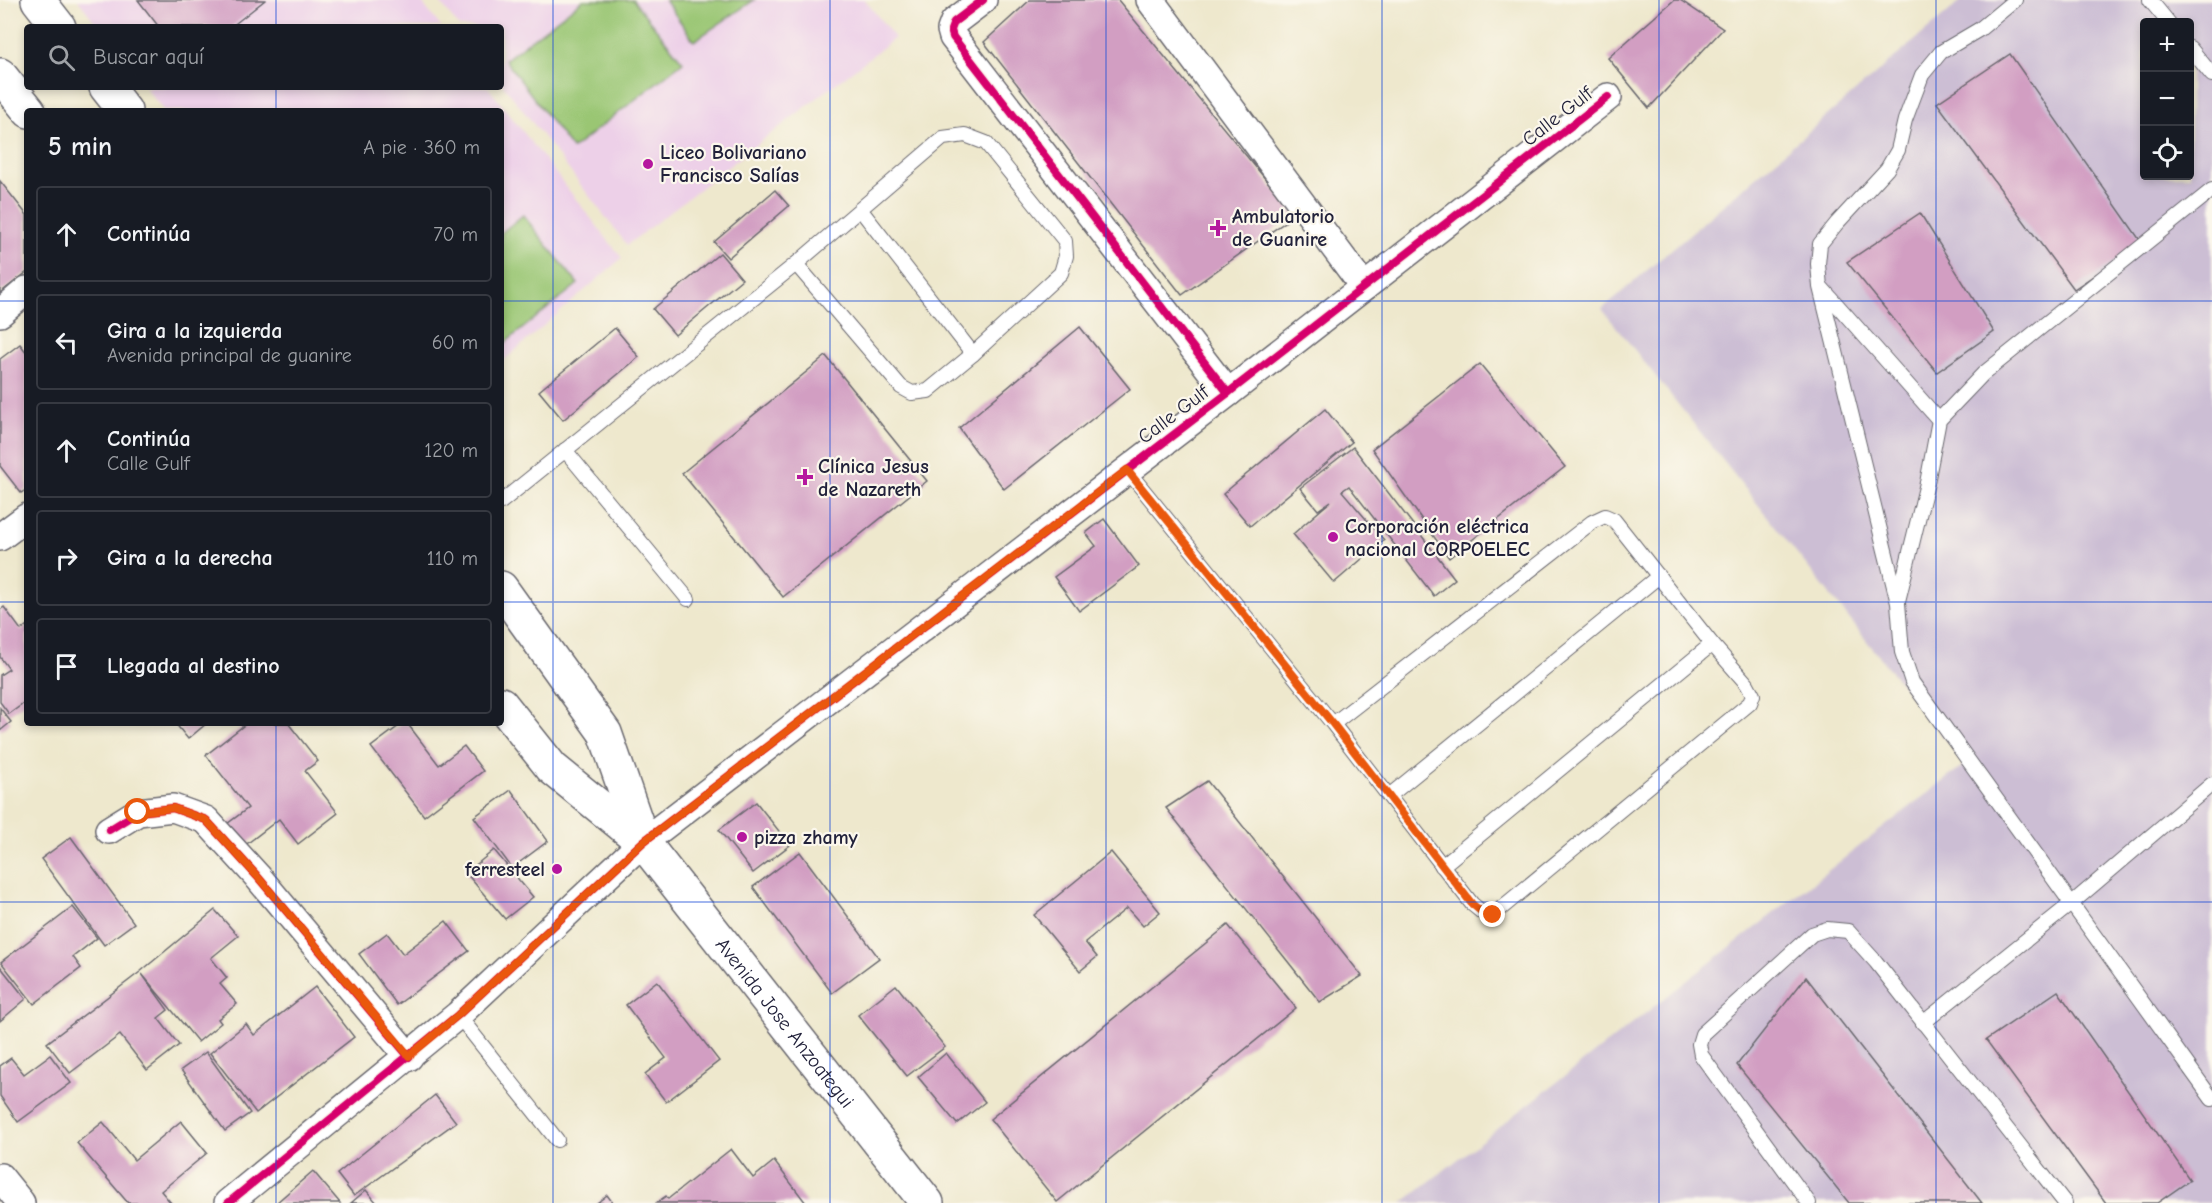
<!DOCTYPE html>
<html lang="es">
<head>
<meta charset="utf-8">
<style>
  body { margin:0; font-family:"Comic Neue",sans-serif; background:#20242c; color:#f1f3f6 }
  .controls { position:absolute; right:18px; top:18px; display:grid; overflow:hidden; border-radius:6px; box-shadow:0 3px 9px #0003 }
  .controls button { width:54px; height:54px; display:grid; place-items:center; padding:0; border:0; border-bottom:2px solid #363941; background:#171b24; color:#f1f3f6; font:30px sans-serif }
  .stop { position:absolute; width:18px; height:18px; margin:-14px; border:4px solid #ea580c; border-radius:50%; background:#fff }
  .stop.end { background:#ea580c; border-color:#fff; box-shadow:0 2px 6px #0008 }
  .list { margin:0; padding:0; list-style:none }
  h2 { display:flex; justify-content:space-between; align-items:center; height:78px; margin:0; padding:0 24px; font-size:26px }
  h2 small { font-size:20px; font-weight:400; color:#9ea1a6 }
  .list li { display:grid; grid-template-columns:39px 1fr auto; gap:18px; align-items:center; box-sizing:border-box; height:96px; margin:0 12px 12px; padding:0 12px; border:2px solid #363941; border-radius:6px }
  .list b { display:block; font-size:22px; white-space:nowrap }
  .list p { margin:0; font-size:20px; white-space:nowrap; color:#9ea1a6 }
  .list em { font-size:20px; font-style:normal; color:#9ea1a6 }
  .icon { flex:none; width:33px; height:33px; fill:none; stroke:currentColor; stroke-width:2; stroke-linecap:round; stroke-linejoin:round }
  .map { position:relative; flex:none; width:2212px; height:1203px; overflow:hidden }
  .search { position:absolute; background:#171b24; box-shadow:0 3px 9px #0003; left:24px; top:24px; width:480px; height:66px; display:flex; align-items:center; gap:15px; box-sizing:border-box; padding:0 21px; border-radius:6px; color:#9ea1a6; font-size:22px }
  .panel { position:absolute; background:#171b24; box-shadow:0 3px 9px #0003; left:24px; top:108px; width:480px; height:618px; border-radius:6px }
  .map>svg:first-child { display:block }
  .built { fill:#edd0e8 }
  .industrial { fill:#ccbed4; fill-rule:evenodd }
  .green { fill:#9ac673; stroke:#5e7457; stroke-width:1.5 }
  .building { fill:#d29ec2 }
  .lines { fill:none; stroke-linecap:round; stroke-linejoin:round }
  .lane-casing { stroke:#69676e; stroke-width:16 }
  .street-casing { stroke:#69676e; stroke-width:30 }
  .secondary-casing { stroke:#69676e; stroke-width:36 }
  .lane { stroke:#fff; stroke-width:14 }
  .street { stroke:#fff; stroke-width:27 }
  .secondary { stroke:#fff; stroke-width:33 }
  .cycleway-casing { stroke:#fbf7ec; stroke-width:11 }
  .cycleway { stroke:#d6006c; stroke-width:8 }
  .route { stroke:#ea580c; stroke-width:8 }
  .grid { fill:none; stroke:#1d4ed8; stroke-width:1.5; stroke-opacity:0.55 }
  .poi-dot { fill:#b5179e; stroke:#fbf7ec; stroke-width:2 }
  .labels { text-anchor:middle; stroke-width:4.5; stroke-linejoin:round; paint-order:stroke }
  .street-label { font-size:20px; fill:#22223b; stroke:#fbf7ec }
  .poi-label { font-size:20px; font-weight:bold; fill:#22223b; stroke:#fbf7ec; text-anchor:start }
</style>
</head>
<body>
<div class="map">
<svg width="2212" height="1203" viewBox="0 0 2212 1203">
  <rect width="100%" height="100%" fill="#fbf7ec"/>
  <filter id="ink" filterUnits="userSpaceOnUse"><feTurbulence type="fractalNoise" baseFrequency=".0167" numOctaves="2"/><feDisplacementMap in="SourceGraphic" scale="12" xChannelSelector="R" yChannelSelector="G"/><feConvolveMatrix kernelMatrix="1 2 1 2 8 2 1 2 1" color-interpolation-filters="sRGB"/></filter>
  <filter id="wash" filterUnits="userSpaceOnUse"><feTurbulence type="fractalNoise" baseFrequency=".008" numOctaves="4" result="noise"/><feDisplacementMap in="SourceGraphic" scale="24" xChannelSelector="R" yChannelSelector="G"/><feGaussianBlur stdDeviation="1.35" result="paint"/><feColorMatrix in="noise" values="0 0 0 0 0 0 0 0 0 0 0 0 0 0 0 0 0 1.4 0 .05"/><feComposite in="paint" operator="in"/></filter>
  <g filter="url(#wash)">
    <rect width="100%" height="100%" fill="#eee8cd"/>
    <g class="built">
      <path d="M78,0h342l21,27h-342z"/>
      <path d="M438,0h427l30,38 -268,207 -126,-163v-55h-42z"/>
      <path d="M145,87h343l134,171 -121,105v-252h-337z"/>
    </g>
    <path class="industrial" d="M1962,0h250v1203h-810l563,-439 -363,-455zM2144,22h46v154h-46z"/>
    <g class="green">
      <path d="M583,0h50l50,62 -111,87 -67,-89z"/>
      <path d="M665,0h89l-60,41z"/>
      <path d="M523,215l55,69 -77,62v-113z"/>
    </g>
    <g id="blocks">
      <g class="building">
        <path d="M138,0h127l-34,27h-72z"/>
        <path d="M1030,0h88l177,215 -113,80 -198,-253z"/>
        <path d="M1674,0h6l43,29 -74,79 -41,-50z"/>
        <path d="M2010,54l132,189 -68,46 -137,-186z"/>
        <path d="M0,181l27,34v57l-27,21z"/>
        <path d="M775,190l14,16 -61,52 -14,-16z"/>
        <path d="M1920,213l74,119 -57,40 -90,-110z"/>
        <path d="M720,253l22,26 -67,56 -22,-26z"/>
        <path d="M1080,327l50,62 -126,100 -45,-61z"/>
        <path d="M615,328l24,29 -76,63 -24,-29z"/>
        <path d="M20,344l7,9v136l-6,4 -21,-27v-107z"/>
        <path d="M826,356l101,125 -144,116 -101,-124z"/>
        <path d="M1480,364l85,103 -116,91 -77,-109z"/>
        <path d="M1325,409l27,33 -102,84 -27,-32z"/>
        <path d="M1353,447l102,132 -21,17 -85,-110 -7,5 42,49 -50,43 -41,-49 38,-33 -13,9 -18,-22z"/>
        <path d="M1104,519l35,47 -60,45 -25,-34 42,-31 -10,-13z"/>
        <path d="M4,607l17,23 6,-5v76l-18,13 -9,-12v-27l9,-6 -9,-12v-47z"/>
        <path d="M0,708l11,14 -11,9z"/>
        <path d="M175,723h32l-19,16z"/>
        <path d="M247,723h41l30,38 -13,10 33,42 -40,31 -19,-25 -35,27 -17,-22 21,-16 -42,-53z"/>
        <path d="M403,723h4l32,42 25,-19 19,25 -59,45 -53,-69z"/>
        <path d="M1207,781l155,195 -42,26 -154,-194z"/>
        <path d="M511,790l37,51 -36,27 -38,-51z"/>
        <path d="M756,802l34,43 -37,28 -34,-43z"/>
        <path d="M71,837l63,86 -30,22 -63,-86z"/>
        <path d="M494,850l39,47 -28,22 -39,-46z"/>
        <path d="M800,852l79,106 -47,35 -79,-106z"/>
        <path d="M1111,852l49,60 -17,14 -16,-18 -42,34 12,15 -17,14 -46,-56z"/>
        <path d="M73,907l24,31 -24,19 8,11 -47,36 -33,-42z"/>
        <path d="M215,910l23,26 -27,22 16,20 -7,6 17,20 -19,15 3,4 -23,19 -56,-68 26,36 -10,8 21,27 -32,25 -27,-35 -50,38 -23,-30 93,-71z"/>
        <path d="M446,921l23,30 -72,54 -38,-51 28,-21 16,21z"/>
        <path d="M1228,925l68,83 -239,194 -67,-83z"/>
        <path d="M0,966l26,33 -26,22z"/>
        <path d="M1806,977l176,226h-133l-112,-138z"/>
        <path d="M657,981l62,80 -53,41 -21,-28 21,-16 -40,-53z"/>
        <path d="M896,985l49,62 -38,29 -49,-61z"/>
        <path d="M315,987l39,50 -98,76 -46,-60 36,-29 8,11z"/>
        <path d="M2058,991l132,189 -33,23h-51l-120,-163z"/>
        <path d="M206,1052l44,61 -25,18 -44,-61z"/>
        <path d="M946,1053l39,49 -28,22 -39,-47z"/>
        <path d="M50,1055l21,28 -53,39 -18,-26v-30l11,-8 13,16z"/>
        <path d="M435,1095l21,27 -102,74 -17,-22z"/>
        <path d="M181,1121l26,32 -46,38 10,12h-43l-51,-60 26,-21 31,38z"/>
        <path d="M731,1149l22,29 21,-17 32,42h-150l10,-7 2,3z"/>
        <path d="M313,1171l27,32h-64z"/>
        <path d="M366,1190l11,13h-26z"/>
        <path d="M607,1195l6,8h-16z"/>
      </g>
    </g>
  </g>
  <g filter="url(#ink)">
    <use href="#blocks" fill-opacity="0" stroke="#69676e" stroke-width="1.5"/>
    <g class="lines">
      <defs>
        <g id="lane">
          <path d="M2015,0l-35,29 -39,23 -19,23 -17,45 -7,30 -11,19 -50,54 -17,21 -2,20 2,23 78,316 4,49 10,30 300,417"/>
          <path d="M2150,0l18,22"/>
          <path d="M2190,48l22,27"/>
          <path d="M796,264l105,123 11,6 16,-2 45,-37"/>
          <path d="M1822,288l117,132"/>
          <path d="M565,450l123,149"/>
          <path d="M1127,470l206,254 139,180 11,9 10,2 257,-212 3,-8 -6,-11 -35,-40 -98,-124 -9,-4 -13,6 -259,202"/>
          <path d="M501,502l295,-238 147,-126 22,-3 21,8 79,98 1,15 -5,17 -88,81 -113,-145"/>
          <path d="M1898,601l29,-118 12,-63 44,-46 229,-184"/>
          <path d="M1389,796l270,-220"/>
          <path d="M1442,866l270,-222"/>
          <path d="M458,1015l99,125"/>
          <path d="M1923,1023l149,-120 140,-119"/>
          <path d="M1809,1203l-108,-148 -2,-11 3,-10 110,-100 15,-5 21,2 28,31 189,241"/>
        </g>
        <g id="street">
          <path d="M983,0l-29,22 -3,8 2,7 275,356"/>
          <path d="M1150,0l214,287"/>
          <path d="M0,313l27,-23"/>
          <path d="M0,537l27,-20"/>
          <path d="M109,830l29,-18 35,-4 33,12 51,56 152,181"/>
          <path d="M0,1177l21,26"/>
          <path d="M228,1203l230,-188 185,-173 585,-449 380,-296"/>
        </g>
        <g id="secondary">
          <path d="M38,0l21,27"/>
          <path d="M0,75l29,36"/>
          <path d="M106,87l19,24"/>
          <path d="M501,588l104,145 38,109"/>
          <path id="s1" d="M501,704l51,64 91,74 284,361"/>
        </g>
      </defs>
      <use href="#lane" class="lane-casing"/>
      <use href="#street" class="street-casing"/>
      <use href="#secondary" class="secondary-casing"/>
      <use href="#lane" class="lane"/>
      <use href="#street" class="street"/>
      <use href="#secondary" class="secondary"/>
      <defs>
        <g id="cycleway">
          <path d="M983,0l-29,22 -3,8 2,7 275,356"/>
          <path d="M109,830l29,-18 35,-4 33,12 51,56 152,181"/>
          <path d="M228,1203l230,-188 185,-173 585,-449 380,-296"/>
        </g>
      </defs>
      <use href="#cycleway" class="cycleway-casing"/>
      <use href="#cycleway" class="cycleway"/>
    </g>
  </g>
  <g class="lines" filter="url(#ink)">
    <path class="route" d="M138,812l35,-4 33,12 51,56 152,180 49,-41 185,-173 484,-372 206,254 139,180 11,9 10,2"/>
  </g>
  <path class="grid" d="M276,0v27M553,0v1203M830,0v1203M1106,0v1203M1382,0v1203M1659,0v1203M1936,0v1203M276,87v24M0,301h27M501,301h1711M0,602h27M501,602h1711M276,723v480M0,902h2212"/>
  <g class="poi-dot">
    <circle cx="648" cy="164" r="6"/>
    <path d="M1215 219h6v6h6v6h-6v6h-6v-6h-6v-6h6z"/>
    <path d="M802 468h6v6h6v6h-6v6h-6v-6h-6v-6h6z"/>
    <circle cx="1333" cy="537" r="6"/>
    <circle cx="742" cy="837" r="6"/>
    <circle cx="557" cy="869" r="6"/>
  </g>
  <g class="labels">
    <g class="street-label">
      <text transform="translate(1557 116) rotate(-38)" y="7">Calle Gulf</text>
      <text transform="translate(1173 414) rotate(-37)" y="7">Calle Gulf</text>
      <text dy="7" stroke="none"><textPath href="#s1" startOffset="429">Avenida Jose Anzoategui</textPath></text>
    </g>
    <g class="poi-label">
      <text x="660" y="159">Liceo Bolivariano<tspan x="660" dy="23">Francisco Salías</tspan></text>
      <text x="1232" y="223">Ambulatorio<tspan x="1232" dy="23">de Guanire</tspan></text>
      <text x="818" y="473">Clínica Jesus<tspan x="818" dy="23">de Nazareth</tspan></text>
      <text x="1345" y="533">Corporación eléctrica<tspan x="1345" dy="23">nacional CORPOELEC</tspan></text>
      <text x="754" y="844">pizza zhamy</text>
      <text x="545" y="876" text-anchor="end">ferresteel</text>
    </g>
  </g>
</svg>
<div class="controls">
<button>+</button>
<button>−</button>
<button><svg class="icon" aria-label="locate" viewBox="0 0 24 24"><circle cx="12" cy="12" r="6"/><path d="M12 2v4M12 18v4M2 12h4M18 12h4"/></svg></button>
</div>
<div class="stop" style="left:138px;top:812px"></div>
<div class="stop end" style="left:1493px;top:915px"></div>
<div class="search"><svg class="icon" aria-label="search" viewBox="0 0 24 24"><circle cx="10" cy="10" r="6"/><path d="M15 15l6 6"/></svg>Buscar aquí</div>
<section class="panel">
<h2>5 min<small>A pie · 360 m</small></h2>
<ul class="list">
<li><svg class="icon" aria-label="ahead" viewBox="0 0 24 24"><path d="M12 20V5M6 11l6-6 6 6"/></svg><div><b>Continúa</b></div><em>70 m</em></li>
<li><svg class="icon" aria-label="left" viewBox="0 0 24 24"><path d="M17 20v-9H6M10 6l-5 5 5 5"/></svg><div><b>Gira a la izquierda</b><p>Avenida principal de guanire</p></div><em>60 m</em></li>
<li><svg class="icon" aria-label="ahead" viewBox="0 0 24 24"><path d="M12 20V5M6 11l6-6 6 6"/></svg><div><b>Continúa</b><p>Calle Gulf</p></div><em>120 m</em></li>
<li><svg class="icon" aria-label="right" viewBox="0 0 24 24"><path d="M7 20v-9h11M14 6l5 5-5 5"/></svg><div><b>Gira a la derecha</b></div><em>110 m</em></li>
<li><svg class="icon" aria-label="arrive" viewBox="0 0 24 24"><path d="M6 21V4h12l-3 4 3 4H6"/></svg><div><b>Llegada al destino</b></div></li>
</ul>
</section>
</div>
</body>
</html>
